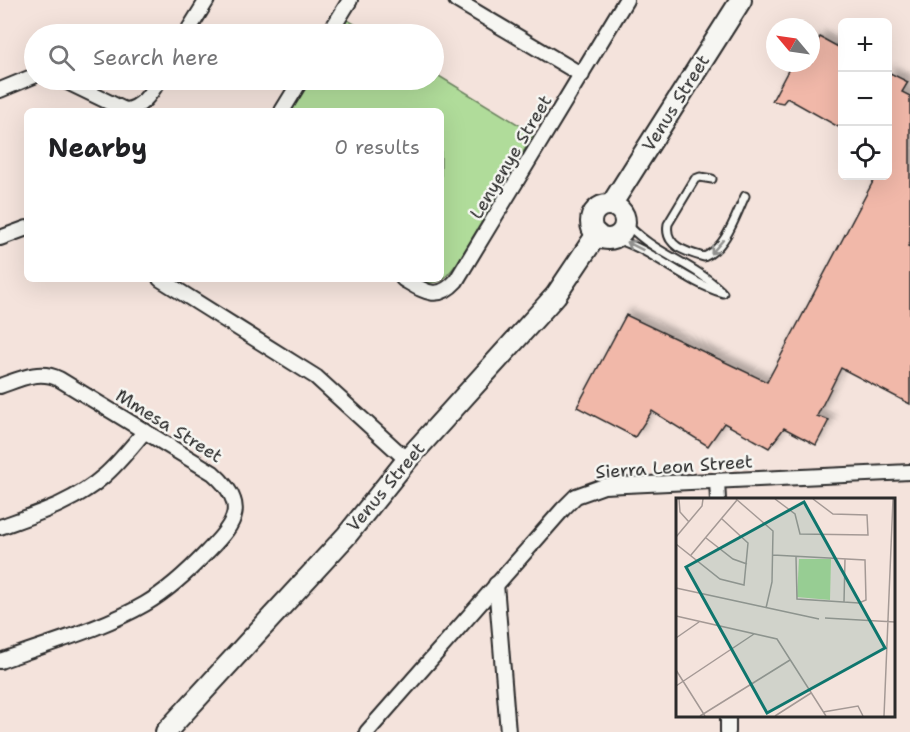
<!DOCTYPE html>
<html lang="en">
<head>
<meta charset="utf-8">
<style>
  body { margin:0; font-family:"Shantell Sans",sans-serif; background:#f2f2f2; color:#202124 }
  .controls { position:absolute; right:18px; top:18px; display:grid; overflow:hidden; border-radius:9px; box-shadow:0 6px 24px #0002 }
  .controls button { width:54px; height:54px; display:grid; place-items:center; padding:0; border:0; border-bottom:2px solid #e0e0e0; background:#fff; color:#202124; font:30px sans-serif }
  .compass { position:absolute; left:766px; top:18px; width:54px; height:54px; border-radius:50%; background:#fff; box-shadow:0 6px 24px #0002; rotate:299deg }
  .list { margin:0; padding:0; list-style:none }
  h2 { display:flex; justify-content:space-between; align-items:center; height:78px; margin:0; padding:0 24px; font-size:26px }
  h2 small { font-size:20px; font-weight:400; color:#757577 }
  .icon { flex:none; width:33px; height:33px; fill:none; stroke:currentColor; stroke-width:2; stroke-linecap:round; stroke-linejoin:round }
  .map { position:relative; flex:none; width:910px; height:732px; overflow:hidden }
  .search { position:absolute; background:#fff; box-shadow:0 6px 24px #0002; left:24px; top:24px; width:420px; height:66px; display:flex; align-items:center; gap:15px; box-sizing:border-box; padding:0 21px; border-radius:33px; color:#757577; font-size:22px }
  .panel { position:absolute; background:#fff; box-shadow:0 6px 24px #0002; left:24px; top:108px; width:420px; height:174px; border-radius:9px }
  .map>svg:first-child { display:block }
  .green { fill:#b0dc9a; stroke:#6e8462; stroke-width:1.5 }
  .building { fill:#f1b8a9; stroke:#2b2b2b; stroke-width:1.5; filter:url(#shadow) }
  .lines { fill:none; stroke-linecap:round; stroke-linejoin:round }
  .lane-casing { stroke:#2b2b2b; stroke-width:11 }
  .street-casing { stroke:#2b2b2b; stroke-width:18 }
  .secondary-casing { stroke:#2b2b2b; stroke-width:24 }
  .lane { stroke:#f6f6f2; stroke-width:7 }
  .street { stroke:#f6f6f2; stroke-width:14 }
  .secondary { stroke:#f6f6f2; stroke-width:20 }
  .oneway { stroke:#90908e }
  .labels { text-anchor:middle; stroke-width:5; stroke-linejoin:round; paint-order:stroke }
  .street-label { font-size:18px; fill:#2b2b2b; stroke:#f6f6f2 }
  .inset-road { fill:none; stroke:#a49995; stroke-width:1.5 }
  .view { fill:#0f766e; fill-opacity:0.15; stroke:#0f766e; stroke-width:3 }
  .inset-edge { fill:none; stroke:#2b2b2b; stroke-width:3 }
</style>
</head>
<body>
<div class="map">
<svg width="910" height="732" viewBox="0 0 910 732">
  <defs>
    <filter id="shadow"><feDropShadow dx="5.5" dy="-5.5" stdDeviation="3" flood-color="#0004"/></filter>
  </defs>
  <rect width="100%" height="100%" fill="#f4e3dc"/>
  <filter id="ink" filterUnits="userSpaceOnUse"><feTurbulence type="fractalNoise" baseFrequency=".0167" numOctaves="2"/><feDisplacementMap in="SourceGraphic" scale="12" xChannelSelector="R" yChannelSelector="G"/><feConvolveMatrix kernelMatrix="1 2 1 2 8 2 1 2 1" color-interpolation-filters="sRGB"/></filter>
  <g filter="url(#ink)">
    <g class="green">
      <path d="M346,19l25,15h-35z"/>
      <path d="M434,73l100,61 -76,128c-13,17 -18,26 -40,17h23v-168h-152l20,-31h125z"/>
    </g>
    <g class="building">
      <path d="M820,37l22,12v80l-55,-31 -4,5 -11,-2 20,-38h19v-20l4,2z"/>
      <path d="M888,72l20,10 -6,10 8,4v147l-2,3 2,1v157l-69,-36 -24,48 12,4 -13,25 -32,-17 -15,20 -45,-25 -16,23 -56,-35 -17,26 -58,-30 49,-92 141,67 109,-206h12z"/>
    </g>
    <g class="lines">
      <defs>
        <g id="lane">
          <path d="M712,179l-12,-2 -5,2 -27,45c-4,22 18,28 36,33 22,-9 31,-40 41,-61"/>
          <path d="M624,221c30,34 67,40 97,70"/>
          <path d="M612,238c41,11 71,43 111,55"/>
        </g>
        <g id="street">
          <path d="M456,0l126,75"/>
          <path d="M186,34l21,-34"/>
          <path d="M329,34l21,-34"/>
          <path d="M63,80l62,30c16,-1 26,-17 34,-30"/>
          <path d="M0,90l34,-14"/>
          <path d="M282,111l19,-31"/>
          <path d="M0,238l27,-10"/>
          <path d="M160,279l156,98 91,83"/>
          <path d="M403,279c21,12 34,23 53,2l170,-281"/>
          <path d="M0,386c20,-7 39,-17 59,-7l154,94c35,31 24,49 -5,78 -19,20 -39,39 -63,53 -43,25 -99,40 -145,57"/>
          <path d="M717,481l1,19"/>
          <path d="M0,527c36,-13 75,-25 104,-51 15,-13 28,-30 41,-45"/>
          <path d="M496,584l12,148"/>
          <path d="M728,716v16"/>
          <path d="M367,732l196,-223 13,-13 28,-10 306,-14"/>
        </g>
        <g id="secondary">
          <path d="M611,205l130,-205"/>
          <circle cx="608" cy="222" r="17"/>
          <path d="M166,732l181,-197 60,-75 149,-165 41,-61"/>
        </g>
      </defs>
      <use href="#lane" class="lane-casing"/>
      <use href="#street" class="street-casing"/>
      <use href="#secondary" class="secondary-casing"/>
      <use href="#lane" class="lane"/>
      <use href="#street" class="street"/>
      <use href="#secondary" class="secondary"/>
    </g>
    <defs><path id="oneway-shaft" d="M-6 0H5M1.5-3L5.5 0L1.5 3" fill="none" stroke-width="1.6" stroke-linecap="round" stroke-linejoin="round" transform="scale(1.5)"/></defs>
    <g class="oneway">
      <use href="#oneway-shaft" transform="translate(635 246) rotate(-153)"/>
      <use href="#oneway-shaft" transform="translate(717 247) rotate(131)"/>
    </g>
  </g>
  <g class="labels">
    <g class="street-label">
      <text transform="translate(676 103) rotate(-58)" y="6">Venus Street</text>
      <text transform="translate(511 157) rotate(-59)" y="6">Lenyenye Street</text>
      <text transform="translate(169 426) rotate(32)" y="6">Mmesa Street</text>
      <text transform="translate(674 467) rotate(-4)" y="6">Sierra Leon Street</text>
      <text transform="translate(386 487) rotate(-50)" y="6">Venus Street</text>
    </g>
  </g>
  <g transform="translate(676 498)">
    <rect width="219" height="219" fill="#f4e3dc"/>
    <path d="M123,61h32l-1,41 -33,-3z" fill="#b0dc9a"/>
    <path class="inset-road" d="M3,1l1,13 9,10M60,1l37,32 -1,51 -6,26M99,1l20,15 5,20 68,1 -1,-20 -34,-1 -20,-15M0,39l26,-31 1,-7M30,40l27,21 14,5M0,46l44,35 24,6 4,-42 -26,-24M15,57l46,-55M97,57l92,5 1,40 -7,3 -62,-4 -1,-42M0,90l143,31M168,104l1,-43M0,118l101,23 49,77M149,120l70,4M0,140l23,-16M0,172l29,46M0,188l78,-52M147,214l35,-6 5,10M24,218l90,-56M99,218l36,-23M208,218l9,-217"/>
    <path class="view" d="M128,4l81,146 -118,65 -81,-146z"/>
    <rect width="219" height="219" class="inset-edge"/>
  </g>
</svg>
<div class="controls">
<button>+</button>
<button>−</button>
<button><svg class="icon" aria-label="locate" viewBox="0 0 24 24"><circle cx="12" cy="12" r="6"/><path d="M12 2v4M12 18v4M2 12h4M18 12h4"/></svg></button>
</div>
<svg class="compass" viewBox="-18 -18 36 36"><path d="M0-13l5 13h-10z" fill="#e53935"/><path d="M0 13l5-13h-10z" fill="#757577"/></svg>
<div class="search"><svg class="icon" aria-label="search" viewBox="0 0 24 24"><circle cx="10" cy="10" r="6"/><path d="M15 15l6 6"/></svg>Search here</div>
<section class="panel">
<h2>Nearby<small>0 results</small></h2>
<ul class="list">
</ul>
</section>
</div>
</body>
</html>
